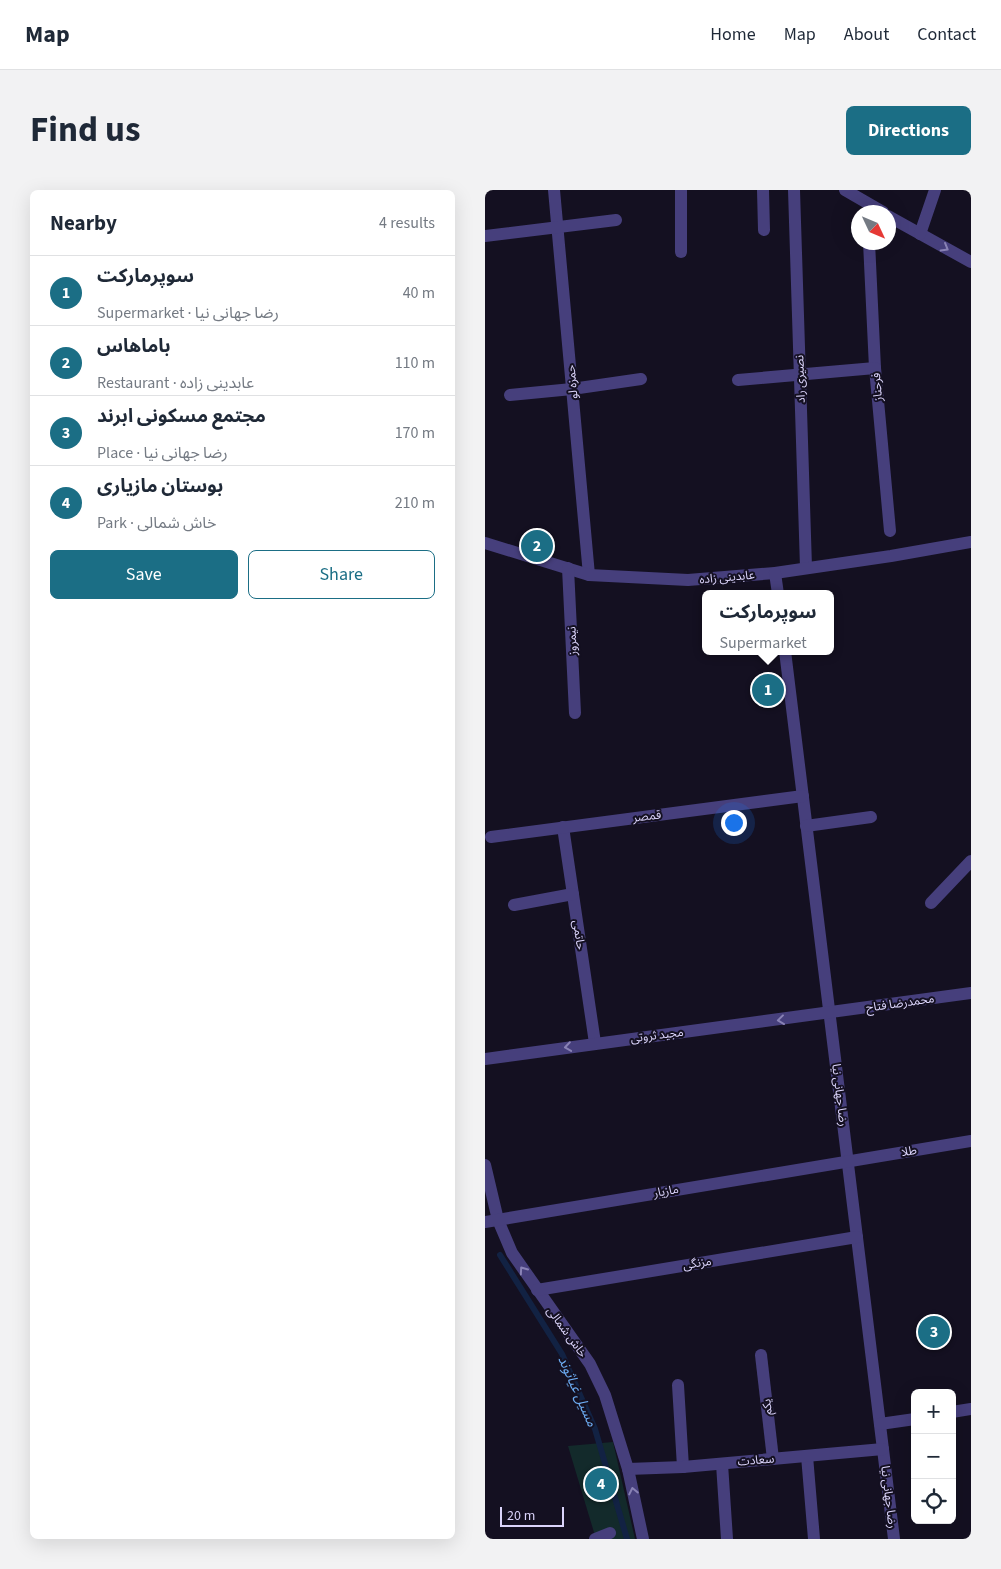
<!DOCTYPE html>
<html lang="en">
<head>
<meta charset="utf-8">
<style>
  body { margin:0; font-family:"Source Sans 3","Noto Sans Arabic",sans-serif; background:#f2f2f3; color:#1f2937 }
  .controls { position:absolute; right:15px; bottom:15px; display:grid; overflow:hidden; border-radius:8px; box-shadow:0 5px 20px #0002 }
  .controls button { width:45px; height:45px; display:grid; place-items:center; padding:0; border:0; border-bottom:1px solid #e0e1e3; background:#fff; color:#1f2937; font:25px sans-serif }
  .compass { position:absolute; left:366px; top:15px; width:45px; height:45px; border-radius:50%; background:#fff; box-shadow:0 5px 20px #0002; rotate:134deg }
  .scale { position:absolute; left:15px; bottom:12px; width:64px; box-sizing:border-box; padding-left:5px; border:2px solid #dbd4fb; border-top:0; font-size:14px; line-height:18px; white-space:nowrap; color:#dbd4fb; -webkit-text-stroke:4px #141021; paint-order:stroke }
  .you { position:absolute; left:248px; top:632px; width:18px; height:18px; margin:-12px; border:4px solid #fff; border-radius:50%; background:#1a73e8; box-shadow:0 0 0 8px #1a73e833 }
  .badge { display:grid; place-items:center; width:32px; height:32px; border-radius:50%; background:#1b6e85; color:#fff; font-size:16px; font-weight:700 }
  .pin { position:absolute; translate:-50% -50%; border:2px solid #fff; box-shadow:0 1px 5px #0006 }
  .popup { position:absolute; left:217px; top:400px; width:132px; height:65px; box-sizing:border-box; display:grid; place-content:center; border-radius:8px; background:#fff; filter:drop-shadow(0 1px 4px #0005); font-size:16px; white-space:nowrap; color:#747a83 }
  .popup b { font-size:19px; color:#1f2937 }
  .popup::after { content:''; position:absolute; left:50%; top:100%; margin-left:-10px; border:10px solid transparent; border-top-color:#fff }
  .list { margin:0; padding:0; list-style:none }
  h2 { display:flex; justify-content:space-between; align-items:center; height:65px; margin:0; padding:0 20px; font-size:21px }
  h2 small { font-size:16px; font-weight:400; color:#747a83 }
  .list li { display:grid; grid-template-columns:32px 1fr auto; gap:15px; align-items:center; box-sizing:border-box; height:70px; padding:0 20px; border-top:1px solid #e0e1e3 }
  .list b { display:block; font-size:19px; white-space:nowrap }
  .list p { margin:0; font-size:16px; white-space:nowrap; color:#747a83 }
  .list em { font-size:16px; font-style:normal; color:#747a83 }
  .actions { display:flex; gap:10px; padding:15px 20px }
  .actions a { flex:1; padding:11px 0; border:1px solid #1b6e85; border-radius:8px; text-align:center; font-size:18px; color:#1b6e85 }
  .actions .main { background:#1b6e85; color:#fff }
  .icon { flex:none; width:28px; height:28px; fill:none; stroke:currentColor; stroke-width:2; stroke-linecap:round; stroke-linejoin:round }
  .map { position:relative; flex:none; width:486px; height:1349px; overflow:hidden; border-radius:8px }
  header { display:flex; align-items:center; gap:30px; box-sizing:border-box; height:70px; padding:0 25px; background:#fff; border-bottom:1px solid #e0e1e3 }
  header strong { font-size:24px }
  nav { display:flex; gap:28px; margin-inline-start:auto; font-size:18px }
  .intro { display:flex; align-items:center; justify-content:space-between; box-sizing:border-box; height:120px; padding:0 30px }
  h1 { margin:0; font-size:35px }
  .button { padding:12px 22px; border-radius:8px; background:#1b6e85; color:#fff; font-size:18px; font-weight:700 }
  main { display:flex; gap:30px; padding:0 30px }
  aside { flex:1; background:#fff; border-radius:8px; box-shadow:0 5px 20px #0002 }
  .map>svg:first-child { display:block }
  .green { fill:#132a2b }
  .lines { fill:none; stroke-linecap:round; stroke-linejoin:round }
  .stream { stroke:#122243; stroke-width:6 }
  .minor { stroke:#463f7c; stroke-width:12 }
  .oneway { stroke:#8982b5 }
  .labels { text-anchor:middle; stroke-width:4; stroke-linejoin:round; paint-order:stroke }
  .street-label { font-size:12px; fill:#dbd4fb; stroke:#141021 }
  .water-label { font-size:14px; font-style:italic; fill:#6cabf1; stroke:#141021 }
</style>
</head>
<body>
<header>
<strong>Map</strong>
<nav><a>Home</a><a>Map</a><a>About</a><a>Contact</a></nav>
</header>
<div class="intro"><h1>Find us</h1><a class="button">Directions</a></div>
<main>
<aside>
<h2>Nearby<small>4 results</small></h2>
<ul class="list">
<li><span class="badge">1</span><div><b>سوپرمارکت</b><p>Supermarket · رضا جهانی نیا</p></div><em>40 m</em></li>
<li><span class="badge">2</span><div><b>باماهاس</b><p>Restaurant · عابدینی زاده</p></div><em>110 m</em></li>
<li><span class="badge">3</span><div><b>مجتمع مسکونی ابرند</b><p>Place · رضا جهانی نیا</p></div><em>170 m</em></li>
<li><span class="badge">4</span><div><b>بوستان مازیاری</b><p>Park · خاش شمالی</p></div><em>210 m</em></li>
</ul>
<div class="actions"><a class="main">Save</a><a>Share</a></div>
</aside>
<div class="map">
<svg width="486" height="1349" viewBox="0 0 486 1349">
  <rect width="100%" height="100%" fill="#141021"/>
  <path class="green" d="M128,1252l22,97h-39l-28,-93z"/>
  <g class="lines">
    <path class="stream" d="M15,1065l62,99 33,75 32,110"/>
    <g class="minor">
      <path d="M69,0l35,385"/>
      <path d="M196,0v62"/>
      <path d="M278,0l1,40"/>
      <path d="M309,0l12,377"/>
      <path d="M360,0l38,22"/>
      <path d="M403,26l83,46"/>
      <path d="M435,44l15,-44"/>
      <path d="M0,46l131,-16"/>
      <path d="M384,52l6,126 15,163"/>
      <path d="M253,190l137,-12"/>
      <path d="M25,205l62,-6 69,-10"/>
      <path d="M0,353l104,32 99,5 87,-7 116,-17 80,-14"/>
      <path d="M83,378l7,145"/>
      <path d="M290,383l3,21"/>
      <path d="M300,461l109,888"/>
      <path d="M321,636l65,-9"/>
      <path d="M78,637l32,216"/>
      <path d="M6,647l312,-41"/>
      <path d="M446,713l40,-42"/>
      <path d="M29,715l59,-11"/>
      <path d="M0,869c162,-23 324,-43 486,-66"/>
      <path d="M0,975l13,55 14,33 78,111 15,31 23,74 15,70"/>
      <path d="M0,1032l486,-81"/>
      <path d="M52,1100l320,-53"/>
      <path d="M276,1165l12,104"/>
      <path d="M193,1195l5,82"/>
      <path d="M467,1222l19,-3"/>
      <path d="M395,1234l35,-5"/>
      <path d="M322,1266l7,83"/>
      <path d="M237,1274l5,75"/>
      <path d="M143,1279l55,-2 200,-18"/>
      <path d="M110,1349l15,-6"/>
    </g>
  </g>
  <defs><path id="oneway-chevron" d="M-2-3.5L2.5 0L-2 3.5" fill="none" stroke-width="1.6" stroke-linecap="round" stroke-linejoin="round" transform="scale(1.25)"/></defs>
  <g class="oneway">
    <use href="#oneway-chevron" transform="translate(460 58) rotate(30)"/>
    <use href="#oneway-chevron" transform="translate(296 830) rotate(173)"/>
    <use href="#oneway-chevron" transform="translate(83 857) rotate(172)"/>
    <use href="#oneway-chevron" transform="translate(38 1080) rotate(-125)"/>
    <use href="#oneway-chevron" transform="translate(148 1301) rotate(-102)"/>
  </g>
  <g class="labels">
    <g class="street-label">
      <text transform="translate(315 189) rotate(-92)" y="4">نصیری راد</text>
      <text transform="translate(87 192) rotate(-95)" y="4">حمزه لو</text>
      <text transform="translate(392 197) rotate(-95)" y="4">فرحناز</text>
      <text transform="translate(242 387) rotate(-5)" y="4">عابدینی زاده</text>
      <text transform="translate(87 451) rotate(-93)" y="4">نیمروز</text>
      <text transform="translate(162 626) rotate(-7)" y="4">قمصر</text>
      <text transform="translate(94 745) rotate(82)" y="4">حاتمی</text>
      <text transform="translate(415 813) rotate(-8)" y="4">محمدرضا فتاح</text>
      <text transform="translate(172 845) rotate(-7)" y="4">مجید ثروتی</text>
      <text transform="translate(355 905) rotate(83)" y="4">رضا جهانی نیا</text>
      <text transform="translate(424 961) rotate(-9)" y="4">طلا</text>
      <text transform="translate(181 1001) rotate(-10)" y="4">مازیار</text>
      <text transform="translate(212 1073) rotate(-9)" y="4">مزنگی</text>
      <text transform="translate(82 1142) rotate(54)" y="4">خاش شمالی</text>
      <text transform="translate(282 1217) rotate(-96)" y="4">یکم</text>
      <text transform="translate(271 1270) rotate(-5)" y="4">سعادت</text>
      <text transform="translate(404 1307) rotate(83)" y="4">رضا جهانی نیا</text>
    </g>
    <g class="water-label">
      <text transform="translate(93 1201) rotate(66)" y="5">مسیل غیاثوند</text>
    </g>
  </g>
</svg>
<div class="controls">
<button>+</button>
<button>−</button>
<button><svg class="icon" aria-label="locate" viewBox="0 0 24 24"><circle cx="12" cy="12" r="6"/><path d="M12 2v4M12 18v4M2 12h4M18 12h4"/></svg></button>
</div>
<svg class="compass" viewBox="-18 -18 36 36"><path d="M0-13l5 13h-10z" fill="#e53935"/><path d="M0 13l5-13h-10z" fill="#747a83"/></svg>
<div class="scale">20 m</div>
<div class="you"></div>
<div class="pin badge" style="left:283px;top:500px">1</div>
<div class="popup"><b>سوپرمارکت</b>Supermarket</div>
<div class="pin badge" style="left:52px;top:356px">2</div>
<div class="pin badge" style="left:449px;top:1142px">3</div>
<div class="pin badge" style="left:116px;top:1294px">4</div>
</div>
</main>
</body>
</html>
